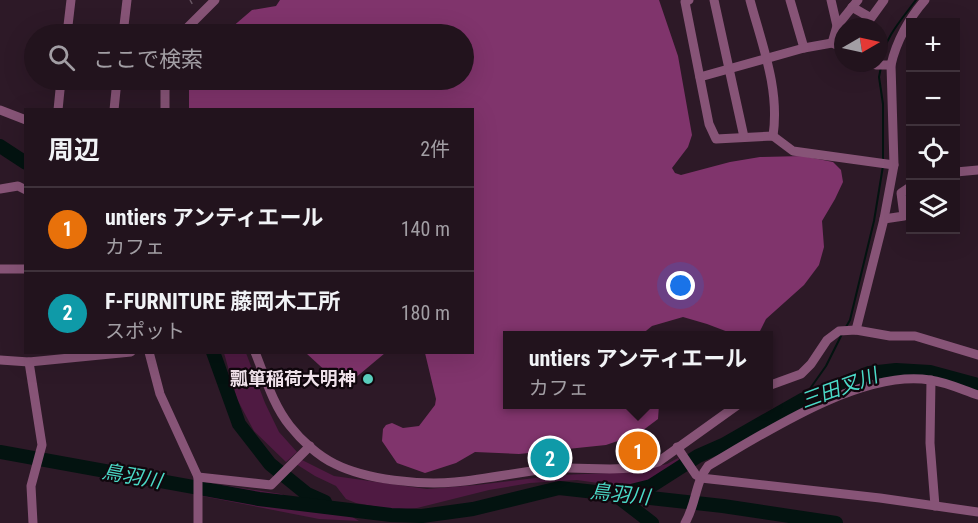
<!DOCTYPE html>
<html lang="ja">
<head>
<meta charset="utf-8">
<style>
  body { margin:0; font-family:"Roboto Condensed","Noto Sans JP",sans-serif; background:#2a1c26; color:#f1f3f6 }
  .controls { position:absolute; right:18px; top:18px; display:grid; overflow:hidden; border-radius:0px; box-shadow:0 6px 24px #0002 }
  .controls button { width:54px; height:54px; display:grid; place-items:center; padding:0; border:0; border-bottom:2px solid #3f323b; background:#22131d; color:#f1f3f6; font:30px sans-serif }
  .compass { position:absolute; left:834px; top:18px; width:54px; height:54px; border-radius:50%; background:#22131d; box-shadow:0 6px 24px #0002; rotate:81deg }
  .you { position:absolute; left:681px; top:286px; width:21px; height:21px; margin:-15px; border:4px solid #fff; border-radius:50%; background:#1a73e8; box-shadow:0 0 0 9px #1a73e833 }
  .badge { display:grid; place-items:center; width:39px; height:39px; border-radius:50%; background:#5acebd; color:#fff; font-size:20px; font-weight:700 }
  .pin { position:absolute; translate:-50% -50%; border:3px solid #fff; box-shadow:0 2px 6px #0006 }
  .popup { position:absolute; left:503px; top:331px; width:270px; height:78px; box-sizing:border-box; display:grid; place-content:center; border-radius:0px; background:#22131d; filter:drop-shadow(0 2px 4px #0005); font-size:20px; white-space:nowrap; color:#a29ea4 }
  .popup b { font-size:22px; color:#f1f3f6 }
  .popup::after { content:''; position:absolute; left:50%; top:100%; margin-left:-12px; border:12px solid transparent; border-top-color:#22131d }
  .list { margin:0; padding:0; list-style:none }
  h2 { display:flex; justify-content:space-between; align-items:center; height:78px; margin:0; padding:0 24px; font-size:26px }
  h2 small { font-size:20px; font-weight:400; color:#a29ea4 }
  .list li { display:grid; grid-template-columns:39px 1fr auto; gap:18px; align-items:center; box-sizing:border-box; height:84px; padding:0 24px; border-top:2px solid #3f323b }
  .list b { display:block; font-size:22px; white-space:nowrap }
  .list p { margin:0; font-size:20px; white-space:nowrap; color:#a29ea4 }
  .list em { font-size:20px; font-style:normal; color:#a29ea4 }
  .icon { flex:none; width:33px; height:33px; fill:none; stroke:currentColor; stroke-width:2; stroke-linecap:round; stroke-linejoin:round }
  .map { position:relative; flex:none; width:978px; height:523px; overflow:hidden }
  .search { position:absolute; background:#22131d; box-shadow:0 6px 24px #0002; left:24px; top:24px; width:450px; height:66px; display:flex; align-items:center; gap:15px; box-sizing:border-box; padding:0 21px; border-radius:33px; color:#a29ea4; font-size:22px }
  .panel { position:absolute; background:#22131d; box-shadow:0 6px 24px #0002; left:24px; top:108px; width:450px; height:246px; border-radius:0px }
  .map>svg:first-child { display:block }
  .green { fill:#4f1a42 }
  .forest { fill:#80346c }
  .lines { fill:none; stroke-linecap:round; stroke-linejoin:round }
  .stream { stroke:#031310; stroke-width:2 }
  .river { stroke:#031310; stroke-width:14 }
  .building { fill:#661b54; stroke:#634c5b; stroke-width:1.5 }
  .path { stroke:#685663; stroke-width:1.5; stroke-dasharray:4.5 4.5; stroke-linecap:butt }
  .minor { stroke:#875477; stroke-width:9 }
  .poi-dot { fill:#5acebd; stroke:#10070d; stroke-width:2 }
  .labels { text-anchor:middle; stroke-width:4.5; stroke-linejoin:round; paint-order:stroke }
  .poi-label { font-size:18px; font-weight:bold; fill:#f2e4ed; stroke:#10070d; text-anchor:end }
  .water-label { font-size:20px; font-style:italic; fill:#4adac7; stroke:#10070d }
</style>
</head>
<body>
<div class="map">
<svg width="978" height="523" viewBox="0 0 978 523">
  <rect width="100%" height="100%" fill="#2d1927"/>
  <g class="green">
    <path d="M224,353h22l19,50 14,29 18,20 -11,10 -32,-31 -17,-32z"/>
    <path d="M678,458l3,5 -19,13 -23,10 -13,1 -49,-7 -47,3 -41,7 -72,18 -22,2 -39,-7 -10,-4 -10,-13 -21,-10 -19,-12 6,-4 32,16 93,13 50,-4 83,-10 73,-3 34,-8z"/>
    <path d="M203,482l78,12 39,17 29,4 10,6 -40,-2 -117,-23z"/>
  </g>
  <g class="forest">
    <path d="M280,0h379l19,56 14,79 -4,12 -16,21 3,5 6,2 49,-13 30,-5 43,-1 30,6 8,8 2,12 -8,17 -13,22 2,26 -5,18 -15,20 -38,34 -8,16h-22l-29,-11 -24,-7 -31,9 -11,9 -133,1v68l151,1 -1,14 -20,15 -32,11 -87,9 -44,-2 -19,11 -31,10 -28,-10 -15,-22 1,-12 3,-4 6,-2 11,5 16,-2 16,-21 1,-6 -11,-46 47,-1v-242l-283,-1v-29h275v-46h-240l28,-24 24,-4z"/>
    <path d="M306,353h79l-31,26 -23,-3z"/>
  </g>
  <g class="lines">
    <g class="stream">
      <path d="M881,62c3,-24 21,-43 35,-62"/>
      <path d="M881,67l-2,10 4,27v56"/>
      <path d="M846,327l4,-7 24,-99 9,-55"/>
      <path d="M802,400l24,-34 16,-32"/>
    </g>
    <g class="river">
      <path d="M0,146l26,17"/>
      <path d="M213,352l26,72 31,40 37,30 18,8"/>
      <path d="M0,452l259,47 132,16 31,1 51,-7 86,-21 164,18 113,17"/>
      <path d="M627,492l24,-6 47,-30 25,-11 79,-45 67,-27 27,-3 34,2 48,13"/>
      <path d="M613,493l39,30"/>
    </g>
  </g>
  <path class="building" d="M560,449l2,12 -24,2 -2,-10z"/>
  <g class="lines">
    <path class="path" d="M190,0l4,7"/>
    <g class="minor">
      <path d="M689,0l-4,2 24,122 7,15 57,-3 20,15 101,14"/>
      <path d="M714,0l30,137"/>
      <path d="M750,0c12,45 30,89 23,136"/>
      <path d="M790,0l14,48"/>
      <path d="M831,0l6,26"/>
      <path d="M852,7l19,11 13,-18"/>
      <path d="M67,34l4,-34"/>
      <path d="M123,34l4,-34"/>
      <path d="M181,34l34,-34"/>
      <path d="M832,43l5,-17 21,-26"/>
      <path d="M872,63l4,2h15"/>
      <path d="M700,77l104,-29 28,-5 11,5"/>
      <path d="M165,80v30"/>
      <path d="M0,110l26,10"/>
      <path d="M58,110l3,-30"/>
      <path d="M114,110l3,-30"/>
      <path d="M956,172l22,-2"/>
      <path d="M0,189l18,-3 8,4"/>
      <path d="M884,219l20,-3 -3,-23 9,-6"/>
      <path d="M0,269h26"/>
      <path d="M856,330l28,-111 10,-54 -3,-100c5,-23 18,-47 34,-65"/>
      <path d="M149,352l11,42 38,83v46"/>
      <path d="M255,352c10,25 18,53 35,74 11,14 28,30 45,38 32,16 85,21 120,18 30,-3 60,-9 90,-13 38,-4 76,6 113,-7l81,-58"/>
      <path d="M0,360l29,2 102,-10"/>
      <path d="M29,362l13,83 -11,41 2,37"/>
      <path d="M931,380l-1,63 5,63"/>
      <path d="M768,386l33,-12 10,-10 16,-24 12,-9 17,-1 34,6h25l63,19"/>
      <path d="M677,447l19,28 5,3 179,20 98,14"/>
      <path d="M198,477l73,8 39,-39"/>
      <path d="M685,523c11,-18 10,-41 23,-57 58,-34 154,-97 222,-86 16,2 33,10 48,15"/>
    </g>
  </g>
  <circle class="poi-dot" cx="368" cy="379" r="6"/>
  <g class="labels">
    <g class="poi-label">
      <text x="356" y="385">瓢箪稲荷大明神</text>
    </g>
    <g class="water-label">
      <text transform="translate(839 388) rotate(-20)" y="7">三田叉川</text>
      <text transform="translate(132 476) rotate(10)" y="7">鳥羽川</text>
      <text transform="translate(620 494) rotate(6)" y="7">鳥羽川</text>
    </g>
  </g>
</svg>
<div class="controls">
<button>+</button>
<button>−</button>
<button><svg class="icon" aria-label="locate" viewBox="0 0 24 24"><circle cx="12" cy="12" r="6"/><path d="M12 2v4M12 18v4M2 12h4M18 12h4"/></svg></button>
<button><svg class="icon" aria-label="layers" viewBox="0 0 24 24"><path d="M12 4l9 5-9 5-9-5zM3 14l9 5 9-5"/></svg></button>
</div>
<svg class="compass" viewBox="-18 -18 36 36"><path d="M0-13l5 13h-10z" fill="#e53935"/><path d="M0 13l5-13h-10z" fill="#a29ea4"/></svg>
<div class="you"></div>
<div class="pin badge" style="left:638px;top:451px;background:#e8710a">1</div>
<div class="popup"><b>untiers アンティエール</b>カフェ</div>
<div class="pin badge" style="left:550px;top:458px;background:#0f9aa8">2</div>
<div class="search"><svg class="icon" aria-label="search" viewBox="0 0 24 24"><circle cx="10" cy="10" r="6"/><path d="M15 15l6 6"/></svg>ここで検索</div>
<section class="panel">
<h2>周辺<small>2件</small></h2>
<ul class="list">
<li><span class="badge" style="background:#e8710a">1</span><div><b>untiers アンティエール</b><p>カフェ</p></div><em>140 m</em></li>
<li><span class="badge" style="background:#0f9aa8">2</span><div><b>F-FURNITURE 藤岡木工所</b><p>スポット</p></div><em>180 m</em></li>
</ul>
</section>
</div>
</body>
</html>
